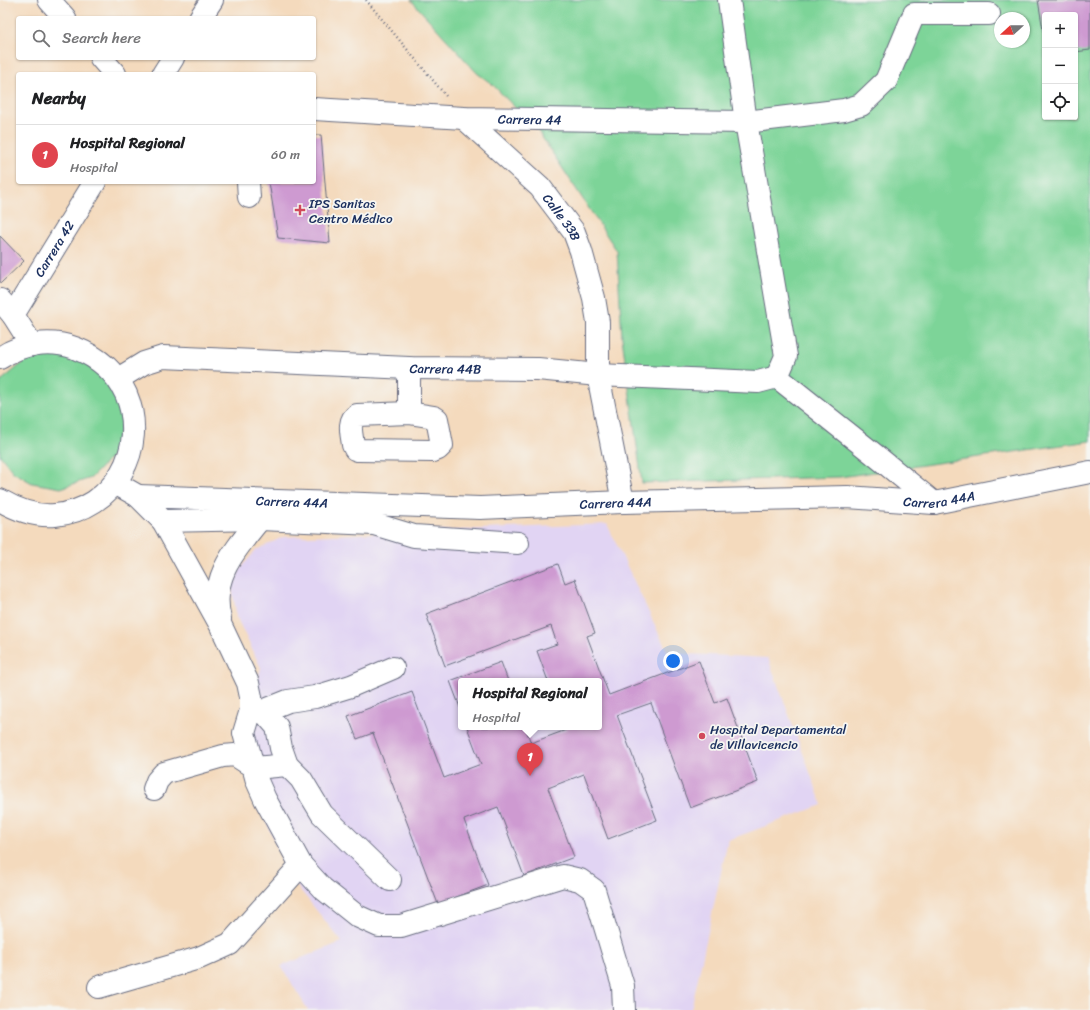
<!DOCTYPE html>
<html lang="en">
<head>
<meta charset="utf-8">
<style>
  body { margin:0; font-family:Sriracha,sans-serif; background:#f6f6f6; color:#202124 }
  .controls { position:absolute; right:12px; top:12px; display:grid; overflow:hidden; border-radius:4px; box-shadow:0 1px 3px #0004 }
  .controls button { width:36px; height:36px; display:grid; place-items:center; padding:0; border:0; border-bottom:1px solid #e0e0e0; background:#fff; color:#202124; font:20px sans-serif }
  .compass { position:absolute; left:994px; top:12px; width:36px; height:36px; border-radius:50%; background:#fff; box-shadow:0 1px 3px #0004; rotate:249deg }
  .you { position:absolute; left:673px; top:661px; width:14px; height:14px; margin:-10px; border:3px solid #fff; border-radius:50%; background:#1a73e8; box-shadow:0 0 0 6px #1a73e833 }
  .badge { display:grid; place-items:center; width:26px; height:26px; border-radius:50%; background:#1a73e8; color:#fff; font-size:13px; font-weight:700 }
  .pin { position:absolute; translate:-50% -33px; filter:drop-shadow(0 1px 2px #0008) }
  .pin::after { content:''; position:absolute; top:21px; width:14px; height:12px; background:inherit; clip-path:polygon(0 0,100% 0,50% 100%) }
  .popup { position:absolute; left:458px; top:678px; width:144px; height:52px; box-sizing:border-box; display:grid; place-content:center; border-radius:4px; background:#fff; filter:drop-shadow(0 1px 3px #0005); font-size:13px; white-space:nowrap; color:#757577 }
  .popup b { font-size:15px; color:#202124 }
  .popup::after { content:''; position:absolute; left:50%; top:100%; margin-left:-8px; border:8px solid transparent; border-top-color:#fff }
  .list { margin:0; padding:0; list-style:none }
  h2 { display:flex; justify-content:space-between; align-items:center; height:52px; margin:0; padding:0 16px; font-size:17px }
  h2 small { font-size:13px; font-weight:400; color:#757577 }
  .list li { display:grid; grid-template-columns:26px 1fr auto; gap:12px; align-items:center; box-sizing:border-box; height:60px; padding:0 16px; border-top:1px solid #e0e0e0 }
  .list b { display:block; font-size:15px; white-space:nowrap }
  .list p { margin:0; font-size:13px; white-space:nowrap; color:#757577 }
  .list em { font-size:13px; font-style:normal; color:#757577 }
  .icon { flex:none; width:22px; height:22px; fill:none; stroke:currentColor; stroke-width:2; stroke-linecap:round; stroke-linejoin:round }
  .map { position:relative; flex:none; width:1090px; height:1010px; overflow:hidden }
  .search { position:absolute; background:#fff; box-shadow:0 1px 3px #0004; left:16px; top:16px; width:300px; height:44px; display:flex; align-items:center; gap:10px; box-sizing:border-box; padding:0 14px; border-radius:4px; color:#757577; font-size:15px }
  .panel { position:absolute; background:#fff; box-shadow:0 1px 3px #0004; left:16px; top:72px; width:300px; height:112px; border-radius:4px }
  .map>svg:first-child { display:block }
  .built { fill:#e1d4f3; fill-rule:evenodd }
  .green { fill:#7dd498; stroke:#4c827b; fill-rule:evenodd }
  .building { fill:#ce9ad1 }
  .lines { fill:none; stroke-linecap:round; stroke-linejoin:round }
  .minor-casing { stroke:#676b7f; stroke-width:24 }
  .path { stroke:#676b7f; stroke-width:2.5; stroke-dasharray:1 3; stroke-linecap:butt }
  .minor { stroke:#fff; stroke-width:22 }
  .poi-dot { fill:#d1495b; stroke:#f6f6f2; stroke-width:1.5 }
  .labels { text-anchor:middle; stroke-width:3.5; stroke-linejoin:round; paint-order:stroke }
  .street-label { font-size:13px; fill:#1b2f5e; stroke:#f6f6f2 }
  .poi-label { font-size:13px; fill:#1b2f5e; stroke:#f6f6f2; text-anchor:start }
</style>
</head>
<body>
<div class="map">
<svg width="1090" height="1010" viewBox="0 0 1090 1010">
  <rect width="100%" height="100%" fill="#f6f6f2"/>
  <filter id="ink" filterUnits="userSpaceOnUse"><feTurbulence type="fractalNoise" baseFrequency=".025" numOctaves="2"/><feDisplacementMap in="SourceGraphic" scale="8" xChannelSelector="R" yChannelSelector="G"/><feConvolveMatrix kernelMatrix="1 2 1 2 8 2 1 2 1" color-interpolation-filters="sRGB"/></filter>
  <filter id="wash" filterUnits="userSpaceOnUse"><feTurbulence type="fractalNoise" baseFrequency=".012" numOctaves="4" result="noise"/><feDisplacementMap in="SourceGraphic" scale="16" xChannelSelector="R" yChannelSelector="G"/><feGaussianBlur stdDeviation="0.9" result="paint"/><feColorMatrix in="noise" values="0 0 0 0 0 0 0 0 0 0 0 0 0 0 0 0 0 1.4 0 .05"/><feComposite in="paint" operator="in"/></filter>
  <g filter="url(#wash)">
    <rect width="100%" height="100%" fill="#f4dabd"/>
    <path class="built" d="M607,524l61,129 100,5 54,147 -94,35 -37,170h-383l-27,-44 61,-24 -53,-66 -53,-128 25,-80 -24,-50 -5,-29 8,-20 16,-19 27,-13zM461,681h138v46h-138z"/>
    <g class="green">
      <path d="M411,0h679v441l-250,36 -198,6 -20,-145 -5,-87 -79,-120 -46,-47 -15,-11zM1045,15h30v102h-30zM1000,18h24v24h-24z"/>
      <path d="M47,354l32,4 21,13 14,17 8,33 -9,34 -22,23 -30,10 -29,-5 -19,-11 -13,-17v-71l2,-4 23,-19z"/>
    </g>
    <g id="blocks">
      <g class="building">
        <path d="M1038,0h52v50l-15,2v-37h-30l-1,21z"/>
        <path d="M314,135h7l9,108 -52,-5 -9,-56h45z"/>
        <path d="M0,236l24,25 -23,22 -1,-2z"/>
        <path d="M558,564l7,19 10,-4 20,54 -8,3 22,59 90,-34 16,42 12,-5 31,84 -68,26 -39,-105 -34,12 40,105 -49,19 -24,-65 -36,14 26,69 -50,19 -26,-69 -34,13 24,65 -50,19 -65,-171 -16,6 -9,-23 64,-24 32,86 37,-14 -14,-37h58l6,16 35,-13 -1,-3h34v-46h-51l-11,-30 20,-7 -6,-18 -106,40 -19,-52z"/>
        <path d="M501,662l7,19h-47v29l-11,-29z"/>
      </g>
    </g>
  </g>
  <g filter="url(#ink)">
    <use href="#blocks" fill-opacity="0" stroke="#676b7f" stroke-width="1"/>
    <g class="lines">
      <defs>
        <g id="minor">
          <path d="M49,0l16,18"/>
          <path d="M729,0l17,122 40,234 -9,21 98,78 59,48"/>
          <path d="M200,18l12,-18"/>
          <path d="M101,58l14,16"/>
          <path d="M163,74l10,-16"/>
          <path id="s1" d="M314,109l150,9 282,4 98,-12 17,-5 25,-24 28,-67h75"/>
          <path id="s2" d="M464,118l76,69 34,45 7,19 13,47 4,24v53l25,127"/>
          <path d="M248,182l1,15"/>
          <path d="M0,300l13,15 19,30"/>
          <path id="s3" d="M13,315l82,-133"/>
          <path d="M0,358c22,-15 50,-19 75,-10 23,9 41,24 51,46 23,54 -12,116 -71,121 -20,2 -38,-5 -55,-15"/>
          <path d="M409,368v45"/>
          <path id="s4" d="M118,379l26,-16 19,-6 246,11 129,1 60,6 160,7 19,-5"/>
          <path d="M409,413l25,4 3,2 5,26 -4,4 -5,2 -75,-1 -3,-1 -2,-4c-1,-10 -6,-24 4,-30z"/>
          <path d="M115,483l23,13 25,25 58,105 27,57 3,14v13l-7,23 13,48 8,18 36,66 21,23 35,28 22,10h22l162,-50 17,4 14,10 29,96 1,24"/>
          <path id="s5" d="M138,496l342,12 143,-6 224,-5 87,6 156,-31"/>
          <path d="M163,521l97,-2 114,5 40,12 104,7"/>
          <path d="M220,619c-11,-42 16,-70 40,-100"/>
          <path d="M251,710l12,1 14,16 4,21 6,17 14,14 21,35 68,66"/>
          <path d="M263,711l25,-10 27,-4 36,-11 42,-18"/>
          <path d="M154,789l3,-8 7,-8 59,-17 12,-1 20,13 32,-3"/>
          <path d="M99,987l100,-29 31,-14 71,-79"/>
        </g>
      </defs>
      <use href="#minor" class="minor-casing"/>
      <path class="path" d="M366,0l80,96"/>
      <use href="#minor" class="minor"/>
    </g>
  </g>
  <g class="poi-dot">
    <path d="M298 204h4v4h4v4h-4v4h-4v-4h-4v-4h4z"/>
    <circle cx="702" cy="736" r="4"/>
  </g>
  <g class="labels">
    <g class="street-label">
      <text dy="5" stroke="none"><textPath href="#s1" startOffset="216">Carrera 44</textPath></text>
      <text dy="5" stroke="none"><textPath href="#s2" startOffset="140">Calle 33B</textPath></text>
      <text dy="5" stroke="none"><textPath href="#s3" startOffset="78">Carrera 42</textPath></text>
      <text dy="5" stroke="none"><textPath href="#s4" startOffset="333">Carrera 44B</textPath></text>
      <text dy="5" stroke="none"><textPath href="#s5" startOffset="802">Carrera 44A</textPath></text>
      <text dy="5" stroke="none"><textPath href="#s5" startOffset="154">Carrera 44A</textPath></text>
      <text dy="5" stroke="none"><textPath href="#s5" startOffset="478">Carrera 44A</textPath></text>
    </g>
    <g class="poi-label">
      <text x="309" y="208">IPS Sanitas<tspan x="309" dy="15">Centro Médico</tspan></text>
      <text x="710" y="734">Hospital Departamental<tspan x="710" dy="15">de Villavicencio</tspan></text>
    </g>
  </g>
</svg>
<div class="controls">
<button>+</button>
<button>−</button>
<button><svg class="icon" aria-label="locate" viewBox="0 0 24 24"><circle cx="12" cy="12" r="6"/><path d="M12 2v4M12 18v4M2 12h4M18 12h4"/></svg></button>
</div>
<svg class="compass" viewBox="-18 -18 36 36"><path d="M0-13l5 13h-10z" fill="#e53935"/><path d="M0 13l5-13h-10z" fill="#757577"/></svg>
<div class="you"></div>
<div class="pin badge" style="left:530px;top:776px;background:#e0444e">1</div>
<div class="popup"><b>Hospital Regional</b>Hospital</div>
<div class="search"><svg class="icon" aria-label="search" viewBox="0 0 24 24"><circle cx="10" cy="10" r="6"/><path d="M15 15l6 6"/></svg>Search here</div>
<section class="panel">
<h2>Nearby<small></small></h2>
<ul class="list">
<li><span class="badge" style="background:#e0444e">1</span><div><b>Hospital Regional</b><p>Hospital</p></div><em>60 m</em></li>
</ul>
</section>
</div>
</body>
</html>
